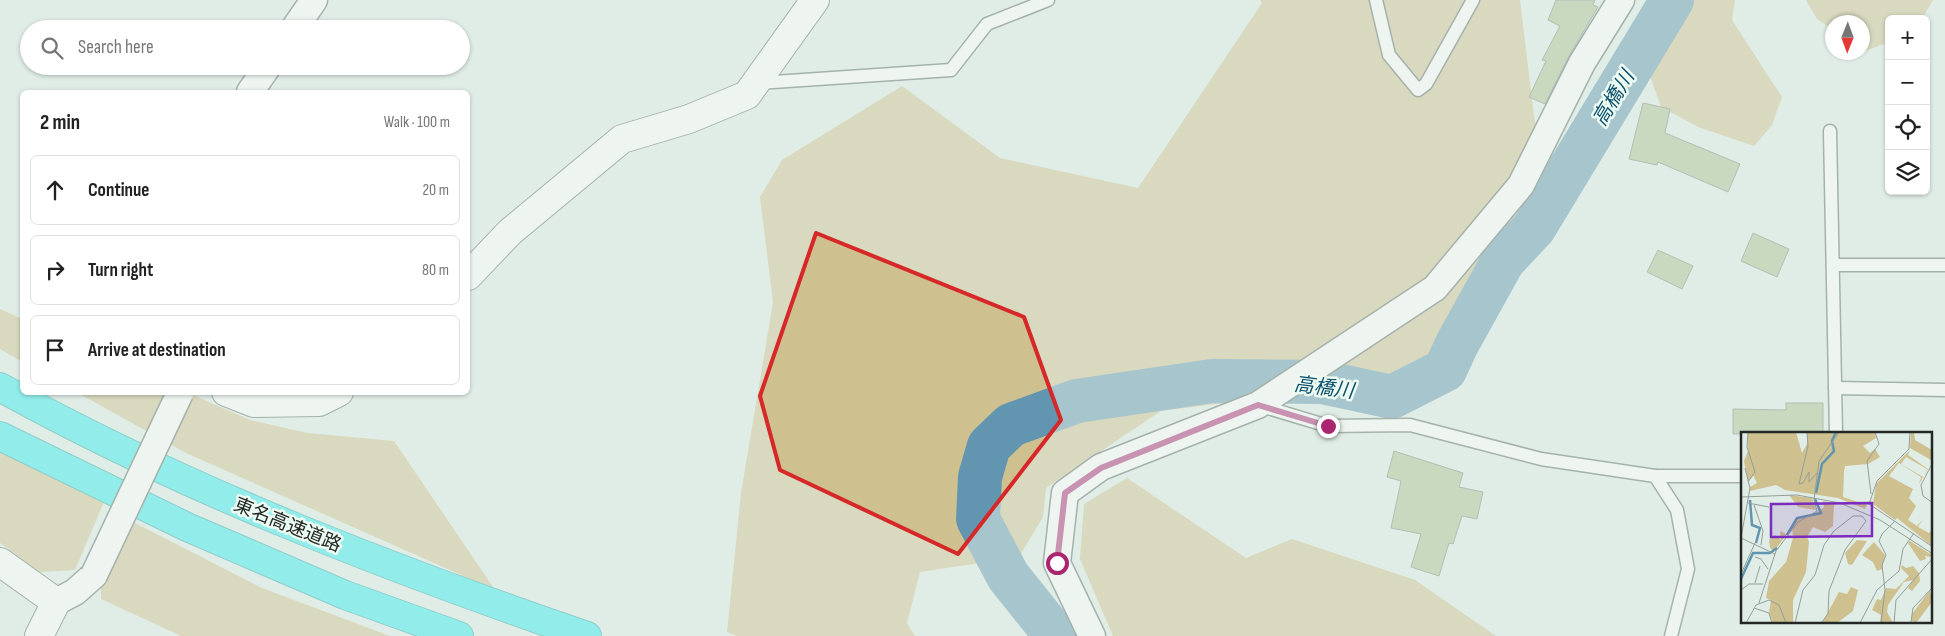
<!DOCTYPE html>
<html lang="en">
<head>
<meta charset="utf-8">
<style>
  body { margin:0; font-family:"Sofia Sans Condensed","Noto Sans JP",sans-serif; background:#f6f6f6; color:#222 }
  .controls { position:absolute; right:15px; top:15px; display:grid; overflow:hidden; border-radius:8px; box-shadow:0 1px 4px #0004 }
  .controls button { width:45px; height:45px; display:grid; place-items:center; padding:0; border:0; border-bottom:1px solid #e0e0e0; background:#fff; color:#222; font:25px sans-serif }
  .compass { position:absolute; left:1825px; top:15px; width:45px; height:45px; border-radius:50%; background:#fff; box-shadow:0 1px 4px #0004; rotate:181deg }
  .stop { position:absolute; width:15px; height:15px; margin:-11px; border:4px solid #aa2670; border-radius:50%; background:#fff }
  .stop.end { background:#aa2670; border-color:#fff; box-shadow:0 1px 5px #0008 }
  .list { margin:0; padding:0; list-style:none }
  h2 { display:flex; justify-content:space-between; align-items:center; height:65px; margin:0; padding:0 20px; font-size:21px }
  h2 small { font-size:16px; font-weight:400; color:#767676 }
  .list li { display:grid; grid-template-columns:32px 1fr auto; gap:15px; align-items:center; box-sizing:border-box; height:70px; margin:0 10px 10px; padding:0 10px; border:1px solid #e0e0e0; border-radius:8px }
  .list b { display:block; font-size:19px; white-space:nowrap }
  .list em { font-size:16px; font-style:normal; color:#767676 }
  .icon { flex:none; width:28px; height:28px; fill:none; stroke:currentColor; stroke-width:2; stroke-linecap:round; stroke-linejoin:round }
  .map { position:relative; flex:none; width:1945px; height:636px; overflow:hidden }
  .search { position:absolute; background:#fff; box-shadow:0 1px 4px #0004; left:20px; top:20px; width:450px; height:55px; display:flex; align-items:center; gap:12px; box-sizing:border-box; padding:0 18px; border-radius:28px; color:#767676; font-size:19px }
  .panel { position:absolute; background:#fff; box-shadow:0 1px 4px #0004; left:20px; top:90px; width:450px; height:305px; border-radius:8px }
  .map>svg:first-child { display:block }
  .green { fill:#cec08f }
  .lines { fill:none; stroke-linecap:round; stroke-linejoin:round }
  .river { stroke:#6295b0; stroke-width:44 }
  .building { fill:#aac092; stroke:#7f8479 }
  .lane-casing { stroke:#5e6a64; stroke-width:15 }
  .street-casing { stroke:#5e6a64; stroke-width:29 }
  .secondary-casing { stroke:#5e6a64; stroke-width:30 }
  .highway-casing { stroke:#2da7a9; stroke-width:30 }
  .lane { stroke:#fff; stroke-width:12 }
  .street { stroke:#fff; stroke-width:26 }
  .secondary { stroke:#fff; stroke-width:28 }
  .highway { stroke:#32ecf0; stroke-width:28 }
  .street-bridge-casing { stroke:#5e6a64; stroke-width:29; stroke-linecap:butt }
  .street-bridge { stroke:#fff; stroke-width:26 }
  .route { stroke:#aa2670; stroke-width:6 }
  .marked { fill:none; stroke:#d62828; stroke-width:4; stroke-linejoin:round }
  .labels { text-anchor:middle; stroke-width:5; stroke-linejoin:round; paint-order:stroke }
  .street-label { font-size:19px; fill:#232826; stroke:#edfbf3 }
  .water-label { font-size:20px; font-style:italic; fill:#0c506c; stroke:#edfbf3 }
  .inset-river { fill:none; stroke:#6295b0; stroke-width:2.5 }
  .inset-road { fill:none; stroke:#949e99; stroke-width:1 }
  .view { fill:#7b2cbf; fill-opacity:0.15; stroke:#7b2cbf; stroke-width:2.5 }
  .inset-edge { fill:none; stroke:#232826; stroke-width:2.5 }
</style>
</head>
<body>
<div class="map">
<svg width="1945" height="636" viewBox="0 0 1945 636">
  <rect width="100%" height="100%" fill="#e0ede6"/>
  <g class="green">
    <path d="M1260,0h260l14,116 12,71 -122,191 -263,33 -115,77 -3,29 -24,40 -99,15 -13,51 8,13h-178l-10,-4 14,-139 32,-191 -13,-105 22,-37 120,-74 98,72 138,30 124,-185z"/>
    <path d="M1672,0h63l-3,20 50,77 -10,28 -18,21 -56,-19 -37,-20 -16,-45z"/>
    <path d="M1806,0h127l-11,19h-33v23l-24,9 -2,-2 -1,-27h-30v7l-15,-10z"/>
    <path d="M0,309l22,10v43l-22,-13z"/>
    <path d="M78,393h110l62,27 58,13 86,8 101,149 -309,-137z"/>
    <path d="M0,449l104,53 -29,68 -36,2 -39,-29z"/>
    <path d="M1127,478l119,80 46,-19 123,41 81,56h-383l-33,-77 4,-55z"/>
    <path d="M135,523l127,65 128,48h-209l-80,-37v-14z"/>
  </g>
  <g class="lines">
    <path class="river" d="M1056,636l-48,-60 -30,-57 2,-42 9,-31 22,-21 66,-24 135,-20 110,1 70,15 53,-27 12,-26 46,-83 31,-33 138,-228"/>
  </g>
  <g class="building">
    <path d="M1556,0h39l-2,5 5,2 -29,49 -24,48 -16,-7 17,-36 -4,-1 18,-34 -12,-6z"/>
    <path d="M1643,103l27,6 -5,24 75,31 -12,28 -70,-30 -1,3 -28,-6z"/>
    <path d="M1753,233l36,16 -12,28 -36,-16z"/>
    <path d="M1658,250l35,16 -11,23 -35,-17z"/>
    <path d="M1786,403h37v31h-90v-25l53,1z"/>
    <path d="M1394,451l69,22 -4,14 24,5 -6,27 -15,-3 -9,28 -4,-1 -10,33 -28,-9 10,-33 -30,-6 10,-47 -14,-4z"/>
  </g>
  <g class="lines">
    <defs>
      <g id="lane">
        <path d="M1376,0l13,55 29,35 8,-6 47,-84"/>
        <path d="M757,83l194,-13 36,-46 61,-24"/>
        <path d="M1830,131l6,303"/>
        <path d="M1833,265h112"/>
        <path d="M1835,388l110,2"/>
        <path d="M1258,405l70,21 82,-1 131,34 114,17 22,34 11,59 -17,67"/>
        <path d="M1655,476h87"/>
      </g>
      <g id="street">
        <path d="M294,29l20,-29"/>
        <path d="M250,92l18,-26"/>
        <path d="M56,602l19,-10 19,-17"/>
        <path d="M1092,636l-35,-73 8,-70 36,-26 157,-62 177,-117 86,-103 61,-122 39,-63"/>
      </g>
      <g id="secondary">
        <path d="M468,276l42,-44 112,-93 67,-20 58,-24 68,-95"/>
        <path d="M226,392l28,11 65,-1 20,-10"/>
        <path d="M0,562l56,40 -17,34"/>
      </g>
      <g id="highway">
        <path d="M0,387c186,103 386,180 587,249"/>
        <path d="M0,436l187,91 158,68 114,41"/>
      </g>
    </defs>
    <use href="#lane" class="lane-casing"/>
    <use href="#street" class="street-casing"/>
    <use href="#secondary" class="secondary-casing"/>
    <use href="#highway" class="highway-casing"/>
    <use href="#lane" class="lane"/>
    <use href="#street" class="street"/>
    <use href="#secondary" class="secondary"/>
    <use href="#highway" class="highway"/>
    <defs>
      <path id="street-bridge" d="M94,575l86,-182"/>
    </defs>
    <use href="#street-bridge" class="street-bridge-casing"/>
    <use href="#street-bridge" class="street-bridge"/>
  </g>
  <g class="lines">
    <path class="route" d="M1057,563l8,-70 36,-25 157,-63 70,21"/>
  </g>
  <path d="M0 0H1945V636H0ZM816,233l208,84 37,103 -103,134 -178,-84 -20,-74z" fill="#e0ede6" fill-opacity=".55" fill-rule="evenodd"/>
  <path class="marked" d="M816,233l208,84 37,103 -103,134 -178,-84 -20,-74z"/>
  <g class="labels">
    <g class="street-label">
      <text transform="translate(288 524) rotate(22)" y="7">東名高速道路</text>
    </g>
    <g class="water-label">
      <text transform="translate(1613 98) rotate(-59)" y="7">高橋川</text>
      <text transform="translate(1324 387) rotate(7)" y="7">高橋川</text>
    </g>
  </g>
  <g transform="translate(1741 432)">
    <rect width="191" height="191" fill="#e0ede6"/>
    <path d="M7,0h48l6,21 5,-9v-12h68l1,6 -13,8 7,7 5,-4 5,8 -12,7 -23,2 -1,6 -1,25 24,8 -2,4 -27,-11 -53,-8 -9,-5 -26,6v-4l7,-4 -4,-8 -5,7 -4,-21 4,-10zM173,0l1,8 17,10 -1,10 -21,-12 1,-15zM169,18l-2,5 20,14 -4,6 3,-6 -21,-12 -5,7 22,13 -4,7 2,-7 -22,-14 -10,13 24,13 -4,9 7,8 -8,14 9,6 6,-7 -5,8 11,6 3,-4v17l-35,-28 -2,2 -22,-16 3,-20zM48,63l23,3 4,12 -18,-3zM82,69l11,2 -1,23 -8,6 -12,-5 -6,10 2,5 -3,30 -13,28v23h-20l-4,-11 2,-12 -5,-2 3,-17 17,-19 7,-24 -1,-11 6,-10 14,-2 12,-8zM39,99l7,3 -13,17 -4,-3 -1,-8 6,-5 6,5zM116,108l10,1 -15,24 -4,-1 -3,-11zM169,109l22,14v2l-7,-1 1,3 -6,2 -12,-18zM133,110l11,13 -3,14 -5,2 -4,-9 -11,-7zM161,133l4,3 7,-2 6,7 1,8 -8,10 -4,-3 5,-8 -9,2 -16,23 -1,7 6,11h-13l1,-8 -9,-5 5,-11 4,1 5,-12 10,1 13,-13 -8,-8zM110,155l7,3 -5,21 -16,12h-15l17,-31 8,2zM189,158l2,12 -16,21 -4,-2v-7z" fill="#cec08f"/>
    <path class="inset-river" d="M75,61l6,-29 12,-13 -2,-10 4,-9M9,68l2,25 8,3 -4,15M46,103l10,-17 24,-5 -6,-14M0,147l12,-26h17l7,-5"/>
    <path class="inset-road" d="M66,0l1,14 -9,38 4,-1 6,-11v10l8,-9M169,0l-1,17 -32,32 -8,23 64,43M192,30l-12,23 2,11 10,7M7,50l7,-10 -8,-25 1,-15M130,62l-4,-33 12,-17 -4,-12M0,65l56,-2 43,8 40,17 53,34M7,71l21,4M13,73l9,26 -2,14M0,106l9,-50 -5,-20M0,106l34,16M14,125l6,2 7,10M0,142l14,-31M14,151l5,-17M0,158l8,-6h14M18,171l17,-52 22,-29 19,-11 -3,-11 5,-39 20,-29M13,176l15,5 3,10M170,190l2,-14 20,-21M5,191l10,-18 13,-5 10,5 7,18M54,191l8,-33 12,-15 9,-30 10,-14 19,-15h9M80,191l7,-9 1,-23 16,-41 21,-29 -4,-5M119,191l17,-33 22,-19 4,-22 11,-16M140,191l4,-33 -3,-25 4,-10 -7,-14 3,-7 13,-13M153,191l2,-23 37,-42"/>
    <path class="view" d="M131,71v33l-101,1v-33z"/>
    <rect width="191" height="191" class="inset-edge"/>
  </g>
</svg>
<div class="controls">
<button>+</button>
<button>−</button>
<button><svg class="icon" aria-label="locate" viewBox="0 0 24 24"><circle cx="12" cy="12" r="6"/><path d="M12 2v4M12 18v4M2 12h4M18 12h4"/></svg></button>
<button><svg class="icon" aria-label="layers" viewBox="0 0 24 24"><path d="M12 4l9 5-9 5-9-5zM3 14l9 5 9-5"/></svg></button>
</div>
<svg class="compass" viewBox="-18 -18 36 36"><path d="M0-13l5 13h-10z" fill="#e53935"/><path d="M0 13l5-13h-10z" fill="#767676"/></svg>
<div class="stop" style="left:1057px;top:563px"></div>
<div class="stop end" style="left:1328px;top:426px"></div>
<div class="search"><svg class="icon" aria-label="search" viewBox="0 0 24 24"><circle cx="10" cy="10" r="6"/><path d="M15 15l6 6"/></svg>Search here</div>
<section class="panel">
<h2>2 min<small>Walk · 100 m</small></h2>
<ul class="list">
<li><svg class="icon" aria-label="ahead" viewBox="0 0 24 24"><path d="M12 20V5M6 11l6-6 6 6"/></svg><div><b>Continue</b></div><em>20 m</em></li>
<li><svg class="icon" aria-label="right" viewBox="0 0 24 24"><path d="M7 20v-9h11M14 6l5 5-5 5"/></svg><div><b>Turn right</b></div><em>80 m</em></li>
<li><svg class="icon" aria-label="arrive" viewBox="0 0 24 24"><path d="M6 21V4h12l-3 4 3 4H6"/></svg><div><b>Arrive at destination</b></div></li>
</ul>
</section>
</div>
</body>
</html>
